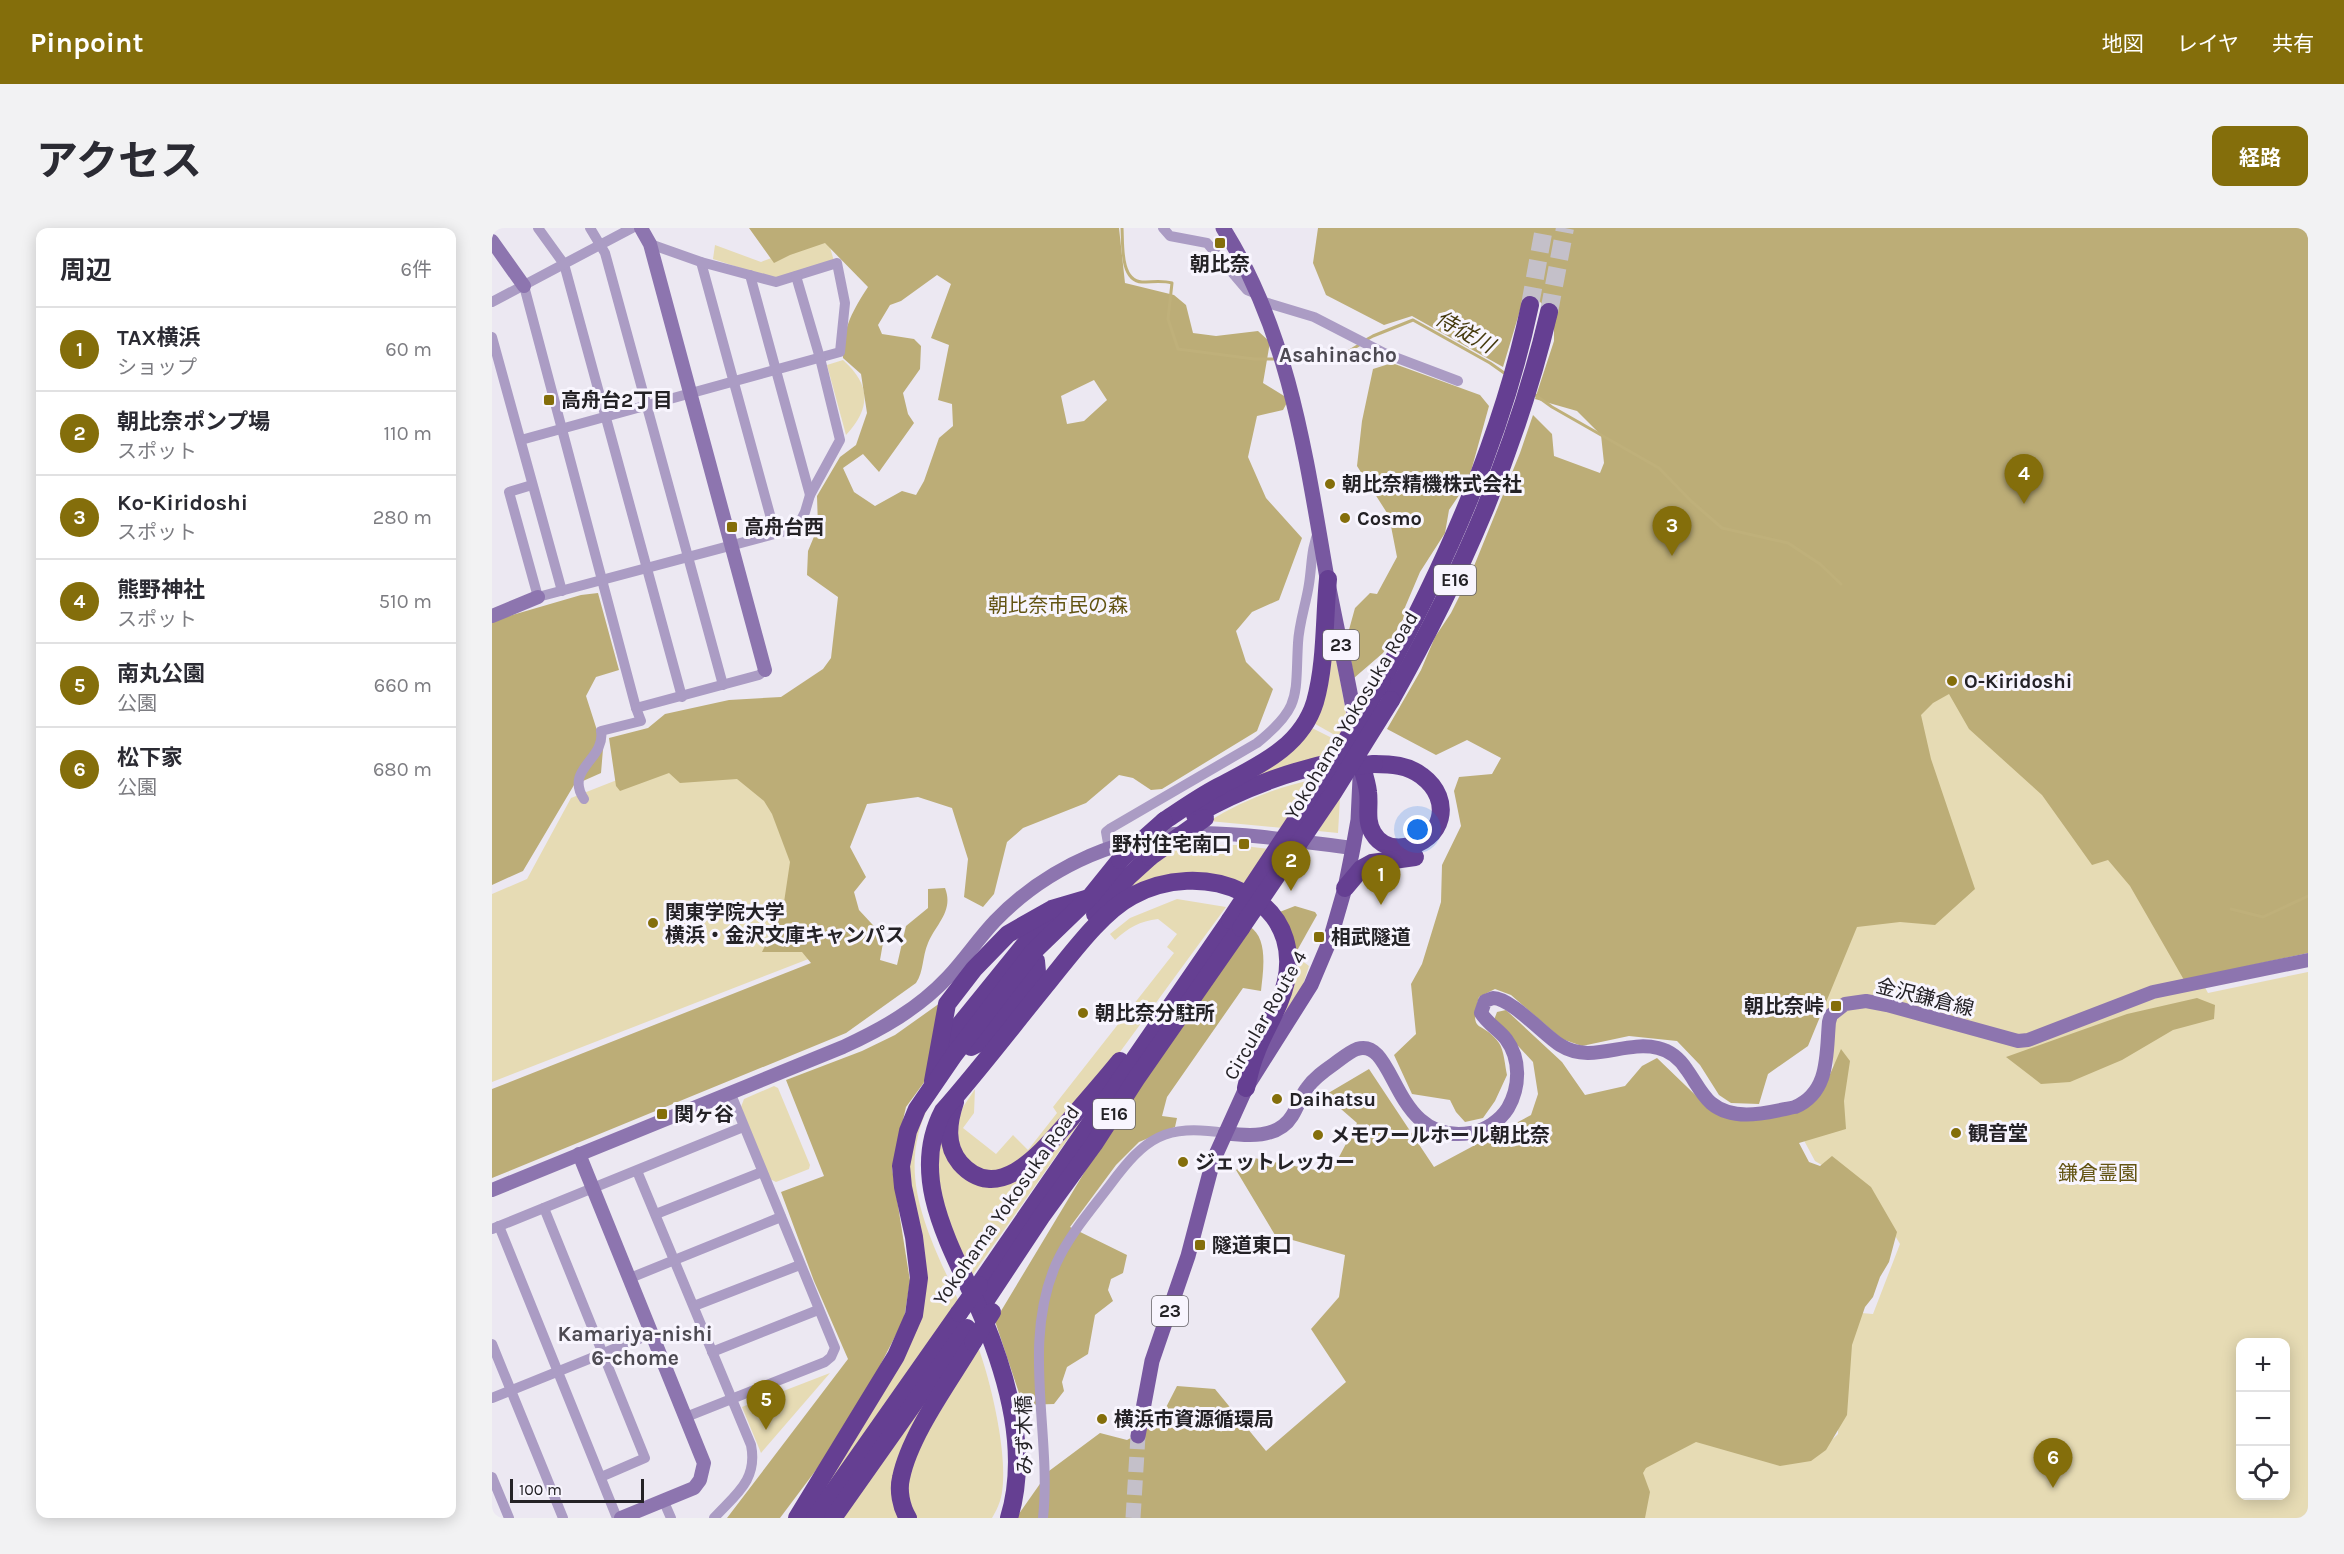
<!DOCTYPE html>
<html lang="ja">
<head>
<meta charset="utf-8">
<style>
  body { margin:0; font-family:Karla,"Noto Sans JP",sans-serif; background:#f2f2f3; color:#2b2b33 }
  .controls { position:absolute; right:18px; bottom:18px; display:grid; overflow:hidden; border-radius:12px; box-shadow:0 3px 15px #0003 }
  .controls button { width:54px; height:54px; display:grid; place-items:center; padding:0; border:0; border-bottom:2px solid #e1e1e2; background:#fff; color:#2b2b33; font:30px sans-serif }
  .scale { position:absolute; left:18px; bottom:15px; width:134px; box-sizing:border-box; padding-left:6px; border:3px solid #242226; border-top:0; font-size:16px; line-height:21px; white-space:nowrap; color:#242226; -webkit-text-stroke:4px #f8f5fe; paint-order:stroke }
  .you { position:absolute; left:926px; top:602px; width:21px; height:21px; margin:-15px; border:4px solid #fff; border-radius:50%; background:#1a73e8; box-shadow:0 0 0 9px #1a73e833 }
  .badge { display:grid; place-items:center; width:39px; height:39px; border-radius:50%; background:#846e0b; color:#fff; font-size:20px; font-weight:700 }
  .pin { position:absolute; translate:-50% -50px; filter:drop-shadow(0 2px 3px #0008) }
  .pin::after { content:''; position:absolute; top:32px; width:21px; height:18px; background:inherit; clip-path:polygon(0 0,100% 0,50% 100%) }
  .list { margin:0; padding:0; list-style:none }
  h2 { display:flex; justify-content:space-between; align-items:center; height:78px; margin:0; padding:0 24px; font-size:26px }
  h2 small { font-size:20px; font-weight:400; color:#7c7c81 }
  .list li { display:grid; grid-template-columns:39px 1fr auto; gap:18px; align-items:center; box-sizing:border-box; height:84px; padding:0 24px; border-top:2px solid #e1e1e2 }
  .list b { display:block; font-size:22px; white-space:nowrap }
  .list p { margin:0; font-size:20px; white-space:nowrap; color:#7c7c81 }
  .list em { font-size:20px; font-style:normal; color:#7c7c81 }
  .icon { flex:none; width:33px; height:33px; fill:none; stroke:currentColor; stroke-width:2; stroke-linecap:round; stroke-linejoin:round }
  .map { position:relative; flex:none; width:1816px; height:1290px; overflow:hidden; border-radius:12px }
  header { display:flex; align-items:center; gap:36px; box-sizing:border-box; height:84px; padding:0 30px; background:#846e0b; color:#fff }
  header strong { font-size:28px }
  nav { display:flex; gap:33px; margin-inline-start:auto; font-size:21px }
  .intro { display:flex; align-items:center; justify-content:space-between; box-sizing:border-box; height:144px; padding:0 36px }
  h1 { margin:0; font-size:42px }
  .button { padding:15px 27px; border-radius:12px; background:#846e0b; color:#fff; font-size:21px; font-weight:700 }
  main { display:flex; gap:36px; padding:0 36px }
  aside { flex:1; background:#fff; border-radius:12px; box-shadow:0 3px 15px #0003 }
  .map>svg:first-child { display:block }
  .green { fill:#e6dbb4; fill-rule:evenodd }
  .forest { fill:#bcad77; fill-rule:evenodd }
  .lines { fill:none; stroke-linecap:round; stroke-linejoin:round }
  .stream { stroke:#bfb07a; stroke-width:3 }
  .primary-tunnel { stroke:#c4c0c9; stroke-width:15; stroke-dasharray:15 8; stroke-linecap:butt }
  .highway-tunnel { stroke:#c4c0c9; stroke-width:18; stroke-dasharray:18 9; stroke-linecap:butt }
  .street { stroke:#ab9cc4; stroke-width:10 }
  .secondary { stroke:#8d75af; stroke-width:14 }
  .primary { stroke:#7858a0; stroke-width:15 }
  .highway { stroke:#653f92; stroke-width:18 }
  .highway-bridge { stroke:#653f92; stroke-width:18 }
  .poi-dot { fill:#846e0b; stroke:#f8f5fe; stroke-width:2 }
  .labels { text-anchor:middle; stroke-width:6; stroke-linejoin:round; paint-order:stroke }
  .shield { fill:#f8f5fe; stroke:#646167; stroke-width:1.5 }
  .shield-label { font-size:18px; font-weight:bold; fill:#242226 }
  .poi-label { font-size:20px; font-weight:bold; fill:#242226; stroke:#f8f5fe; text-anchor:start }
  .park-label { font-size:20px; fill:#635413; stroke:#f8f5fe }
  .street-label { font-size:20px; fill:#242226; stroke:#f8f5fe }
  .water-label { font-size:21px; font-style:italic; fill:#453a0e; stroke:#f8f5fe }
  .neighbourhood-label { font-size:21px; font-weight:bold; fill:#4d4a52; stroke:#f8f5fe }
</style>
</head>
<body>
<header>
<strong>Pinpoint</strong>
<nav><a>地図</a><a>レイヤ</a><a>共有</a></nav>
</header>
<div class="intro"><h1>アクセス</h1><a class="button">経路</a></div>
<main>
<aside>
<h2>周辺<small>6件</small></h2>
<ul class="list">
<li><span class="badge">1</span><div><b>TAX横浜</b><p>ショップ</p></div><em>60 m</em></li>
<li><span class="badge">2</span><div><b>朝比奈ポンプ場</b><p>スポット</p></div><em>110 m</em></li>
<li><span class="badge">3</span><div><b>Ko-Kiridoshi</b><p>スポット</p></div><em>280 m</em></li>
<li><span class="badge">4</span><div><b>熊野神社</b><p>スポット</p></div><em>510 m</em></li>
<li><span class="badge">5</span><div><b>南丸公園</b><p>公園</p></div><em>660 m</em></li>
<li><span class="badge">6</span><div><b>松下家</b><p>公園</p></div><em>680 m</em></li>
</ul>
</aside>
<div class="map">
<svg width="1816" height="1290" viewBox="0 0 1816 1290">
  <rect width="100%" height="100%" fill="#ece8f2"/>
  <g class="green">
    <path d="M335,9l7,24 -60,18 -61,-20 2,-14 46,17z"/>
    <path d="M351,132c28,25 28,48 3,75l-19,-70z"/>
    <path d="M836,385l20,111 -8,14 -30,-17z"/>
    <path d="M1465,458l184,181 67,126 100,-21v546h-663l-5,-49 58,-32 112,24 28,-27 3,-108 9,-14 23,2 27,-70 -30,-50 -55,-33 -15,-28 35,-29 -2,-47 -12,-88 56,-244zM1748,1114h46v154h-46z"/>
    <path d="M816,498l26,13 1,5 -8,15 -146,55z"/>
    <path d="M255,501l77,224 -332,129v-188l35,-15 44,-81z"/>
    <path d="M823,551l-32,49 -74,-7c33,-20 68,-34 106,-42z"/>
    <path d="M848,569l-2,36 -20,-2z"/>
    <path d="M681,617h63l33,4 -27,37 -111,5 -1,-10z"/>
    <path d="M685,671l49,8 -106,145 -96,109 -18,10h-19l-17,-8 -11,-12 -3,-26 7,-18 12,-18 -1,24 -11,15 33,26 17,-19 15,15 29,-37 -4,-6 121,-154 -7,-6 10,-13 -19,-15c-18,2 -30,9 -43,21l-5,-6 20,-16z"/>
    <path d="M809,732l8,6 -8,25 -25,34 17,-62 5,2z"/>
    <path d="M282,858l4,2 32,77 -1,4 -33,13 -6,-3 -29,-72 3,-8z"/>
    <path d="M443,865c-7,14 -14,28 -17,43 -14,57 18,114 40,164l-136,195 92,-165 -7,-155 4,-35z"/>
    <path d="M583,893l4,3 -4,5 -106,151 -35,-100 8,-57 5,32 48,29z"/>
    <path d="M471,1115l-48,88 -16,87h-58z"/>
    <path d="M486,1119c13,34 33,119 22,154 -2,6 -5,12 -8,17h-79l-7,-34 7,-27z"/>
    <path d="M338,1145l-69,80 -19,-46z"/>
  </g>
  <g class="forest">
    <path d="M257,0h370l6,55 49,12 12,10 7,28 23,3 42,-5 12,11 -7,41 26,16 -6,11 -26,6 -9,41 18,41 36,40 -23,62 -27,12 -16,19 10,31 27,27 -16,42 -95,58 -11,1 -18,-12 -14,-3 -33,28 -63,25 -16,14 -13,52 -11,13 -19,-10 4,-38 -16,-51 -34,-11 -51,7 -17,43 16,30 -12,15 5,18 25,27 -4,23 17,5 9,-39 22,-18v-19l17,-1c9,23 -9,36 -17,55 -6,14 -4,28 -12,40l-70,50 -354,145v-89l319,-126 -9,-11h-40l21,-43 7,-47 -18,-48 -8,-13 -27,-22 -57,4 -11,-10 -49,18 -4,-5 -7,-48 39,-10 17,-14 64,-14 52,-3 42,-28 8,-11 7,-61 -31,-22 1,-24 10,-24 -1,-31 23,-39 16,-12 11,-32 -6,-39 -18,-16c-1,-29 10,-48 25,-71l-43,-44 -35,12 -16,8zM445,47l14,9 -20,54 18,7 -11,55 14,4 1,22 -14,12 -15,43 -8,14 -14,-4 -27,15 -21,-14 -11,-24 20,-14 16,18 35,-49 -6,-9 -5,-21 17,-24 1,-23 -7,-7 -32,-5 -4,-9 12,-20 11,-4zM602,152l13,20 -23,21 -17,3 -6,-28z"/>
    <path d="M826,0h990v725l-124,27 -54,-94 -22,-26 -16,5 -50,-70 -73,-66 -20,-35 -16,9 -12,12 10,44 44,130 -40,36 -35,-3 -43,5 -49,119 -40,28 -9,30 -28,-1 -12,-8 -19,-30 -23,-24 -48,-5 -47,10 -20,-7 -51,-44 -16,-6 -16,8c-11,39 3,22 20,46 5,7 6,23 8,32l-12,26 -12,17 -18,4 -9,-10 -6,-12 -38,-6 -18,-39 22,-21 -5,-50 11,-20 19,-62 1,-37 19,-39 -7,-35 5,-14 33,-3 9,-16 -34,-18 -31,15 -49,-26 34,-59 14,-33 16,-24 21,-42 48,-118 13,-38 19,19 2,22 46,17 4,-10 -3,-28 -24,-24 -42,-12 19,-58v-26l-15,-14 -15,-4 -21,70 -91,-51 -28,9 -58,-30 -13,-32z"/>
    <path d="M900,135l88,32 9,11 -21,76 -19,28 -4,23 -25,39 -17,40 2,4 -22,37 -29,25 -7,-41 8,-29 15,-15 7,1 20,-37 -8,-41 -32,-50 5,-45 11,-52z"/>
    <path d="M106,365l21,77 -23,7 -10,19 17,53 -2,24 -27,12 -51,86 -31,14v-264l89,-26z"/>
    <path d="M803,678l20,6 2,3 -23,41 -17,-43z"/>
    <path d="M757,698c20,12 14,45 12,65l-18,-3 -76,109 -5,19 15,2 -2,9 -36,15 -23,23 -46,62 57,28 -4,18 -12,6 -3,11 5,11 -18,14 -7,39 -21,13 -5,15 2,9 -10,13 -31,1 -28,-84 122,-203z"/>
    <path d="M1705,770l18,7 -1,14 -41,11 -51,30 -52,22 -29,2 -35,-27 121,-43z"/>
    <path d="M448,775l-15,78 -19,26 -14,61 18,113 -6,38 -55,107 -69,92h-53l121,-159 -34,-78 -33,-89 43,-16 -38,-96 76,-29 33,-16z"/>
    <path d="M1014,782l56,52 23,33 40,-9 17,-20 15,-8 57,55 13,5 50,-3 47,-27 17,-39 9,12 -6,40 2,28 -47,14 10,19 11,4 12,-10 39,31 26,45 -8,30 -9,15 -7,20 -8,10 -13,38 -5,70 -21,35 -15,11 -31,5 -84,-24 -50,26 -3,5 7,19 -5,26h-629l33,-47 51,-38 27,7 31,-17 19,-37 38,3 51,62 80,-69 -35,-53 28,-32 6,-42 -70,-20 -39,-65 13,-13 66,13 24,-13 18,-34 -32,-28 44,-26 65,98 97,-52 7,-21 -5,-32 -39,-42 3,-8z"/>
  </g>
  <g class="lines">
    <g class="stream">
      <path d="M630,0c1,16 -2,53 20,54 11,0 20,-2 30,1l-4,36 10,30 76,10h22"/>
      <path d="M872,113l9,-5 40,-16 77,43 17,12"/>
      <path d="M793,131l53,-1 21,-13"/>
      <path d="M1042,166l18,13 107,61 32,33 31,27 66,15 32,21 21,20"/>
      <path d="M1739,681l32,8 45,-21"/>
    </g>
    <path class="primary-tunnel" d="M641,1290l5,-82"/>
    <g class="highway-tunnel">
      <path d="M1038,77l14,-77"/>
      <path d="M1057,84l16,-84"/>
    </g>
    <g class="street">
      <path d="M46,0l26,36 118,433"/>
      <path d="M98,0l15,25 118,432"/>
      <path d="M671,0l7,8 37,7 40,47 10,4"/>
      <path d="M209,34l74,271"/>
      <path d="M258,47l60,220"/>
      <path d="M32,58l112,422 123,-33 6,-5"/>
      <path d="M769,73l53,16 70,36 74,28"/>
      <path d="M0,74l140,-74"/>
      <path d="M0,109l70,254"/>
      <path d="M29,212l319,-88 5,-49 -8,-40 -61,19 -75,-20 -51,-18"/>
      <path d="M40,257l-23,7 29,105 259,-69 8,-16 5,-17 30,-55 -20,-82 -24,-82"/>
      <path d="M92,571c-20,-30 22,-40 17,-68l40,-10 -5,-13"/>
      <path d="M617,621l-3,-17 5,-4 146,-85c45,-36 38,-47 41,-100 1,-20 8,-39 11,-59 3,-19 2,-36 10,-54"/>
      <path d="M145,943l114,274c7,35 -15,49 -37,73"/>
      <path d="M52,980l101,250 -44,19"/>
      <path d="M164,986l106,-42"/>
      <path d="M7,998l118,292"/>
      <path d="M0,1001l251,-102"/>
      <path d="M138,1050l151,-61"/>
      <path d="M202,1078l106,-41"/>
      <path d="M0,1116l71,174"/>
      <path d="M220,1124l106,-42"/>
      <path d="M0,1170l159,-64"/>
      <path d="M194,1189l139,-55 6,-5 4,-9 -105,-256"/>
      <path d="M0,1249l17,41"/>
      <path d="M172,1274l7,16"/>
      <path d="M551,1290c9,-83 -22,-174 13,-254 13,-29 35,-54 54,-79 36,-48 54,-61 115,-52"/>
    </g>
    <g class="secondary">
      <path d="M149,0l9,16 115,426"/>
      <path d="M0,13l32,45"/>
      <path d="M0,388l46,-19"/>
      <path d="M733,905c22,3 53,6 67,-17 6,-9 8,-19 15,-28 7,-10 17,-17 27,-24 7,-5 15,-12 23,-15 40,-13 34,97 114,84 14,-3 29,-12 37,-25 12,-21 13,-49 -2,-69 -8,-10 -18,-15 -25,-26l4,-12 8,-3c18,0 51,37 67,47 32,20 64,-5 98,3 13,3 22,11 29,22 8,11 14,24 24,33 24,20 58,9 84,4 35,-15 31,-53 34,-85l2,-7 14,-11 21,-3 21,4 131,36 10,-1 125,-48 155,-32"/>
      <path d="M87,926l125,309 -4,17 -6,8 -73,30"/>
      <path d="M0,962l351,-143c39,-18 75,-38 105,-70 17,-18 30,-38 47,-56 53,-55 131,-90 208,-88 50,1 100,9 150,15"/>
    </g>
    <g class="primary">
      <path d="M731,0c67,106 83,230 104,350 10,51 21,101 30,152"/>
      <path d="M646,1208l14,-75 36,-105 25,-95 33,-73 65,-103 19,-45 15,-52 8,-40 5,-28 2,-42"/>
    </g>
    <g class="highway">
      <path d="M890,453c64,-118 120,-243 148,-376"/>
      <path d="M899,472c70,-124 125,-249 158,-388"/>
      <path d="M868,533c3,10 7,21 8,31 2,14 -3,28 5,41 7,12 19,16 32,14 38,-6 49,-47 17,-71 -14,-11 -31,-12 -48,-12"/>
      <path d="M703,587c47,-27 94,-44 147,-55"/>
      <path d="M672,593c18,-12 35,-24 54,-34 39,-21 83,-39 97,-85 11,-39 9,-83 13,-123"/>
      <path d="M853,660l16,-19 11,-6 43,-6"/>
      <path d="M603,686l34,-38 21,-19"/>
      <path d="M479,819l14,-7 52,-68 -1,-11"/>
      <path d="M448,821l99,-122 13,-9"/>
      <path d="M441,853l14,-77 27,-35 34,-35 44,-25 34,-10"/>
      <path d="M463,874c-7,21 -10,43 5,61 39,44 84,-14 109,-42 17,-20 34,-39 51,-60"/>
      <path d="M487,1057l251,-365"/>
      <path d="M494,1072l55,-83 53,-73 42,-65 105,-151"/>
      <path d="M305,1290l99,-162 18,-41 5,-37 -5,-41 -11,-50 -2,-21 7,-35 9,-22 37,-54 79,-103 58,-56 29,-36"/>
      <path d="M323,1290l144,-205"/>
      <path d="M341,1290l134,-190"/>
      <path d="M416,1290c-7,-11 -10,-28 -7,-40 9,-44 49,-97 72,-136"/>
      <path d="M517,1290c20,-65 -1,-139 -26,-200 -27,-64 -77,-137 -40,-207 37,-42 71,-87 107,-131 22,-27 52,-68 82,-84 33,-18 76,-21 110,-4 46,22 56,66 37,111 -7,17 -17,33 -23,50 -5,11 -7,23 -10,35"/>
    </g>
    <g class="highway-bridge">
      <path d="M851,539l31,-3"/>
      <path d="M658,629l55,-39"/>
      <path d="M628,632l44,-39"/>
      <path d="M738,692l90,-136 62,-103"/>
      <path d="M749,700l92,-135 58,-93"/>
      <path d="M467,1085l20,-28"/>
      <path d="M481,1114l19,-30"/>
    </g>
  </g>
  <g class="poi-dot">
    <rect x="722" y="9" width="12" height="12" rx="3"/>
    <rect x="51" y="166" width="12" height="12" rx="3"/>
    <circle cx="838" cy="256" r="6"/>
    <circle cx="853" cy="290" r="6"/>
    <rect x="234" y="293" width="12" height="12" rx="3"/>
    <circle cx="1460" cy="453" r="6"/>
    <rect x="746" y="610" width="12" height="12" rx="3"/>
    <circle cx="161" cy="695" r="6"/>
    <rect x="821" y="703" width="12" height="12" rx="3"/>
    <rect x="1338" y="772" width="12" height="12" rx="3"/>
    <circle cx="591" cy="785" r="6"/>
    <circle cx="785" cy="871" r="6"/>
    <rect x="164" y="880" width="12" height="12" rx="3"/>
    <circle cx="1464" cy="905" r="6"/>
    <circle cx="826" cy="907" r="6"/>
    <circle cx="691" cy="934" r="6"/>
    <rect x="702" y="1011" width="12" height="12" rx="3"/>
    <circle cx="610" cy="1191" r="6"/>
  </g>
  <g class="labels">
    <g class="shield">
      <rect x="942" y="337" width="42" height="30" rx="4.5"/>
      <rect x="831" y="402" width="36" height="30" rx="4.5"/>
      <rect x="601" y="871" width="42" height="30" rx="4.5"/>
      <rect x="660" y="1068" width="36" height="30" rx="4.5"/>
    </g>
    <g class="shield-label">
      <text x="963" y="358">E16</text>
      <text x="849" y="423">23</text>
      <text x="622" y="892">E16</text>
      <text x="678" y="1089">23</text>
    </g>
    <g class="poi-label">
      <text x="728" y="43" text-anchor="middle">朝比奈</text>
      <text x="69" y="179">高舟台2丁目</text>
      <text x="850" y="263">朝比奈精機株式会社</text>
      <text x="865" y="297">Cosmo</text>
      <text x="252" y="306">高舟台西</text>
      <text x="1472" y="460">O-Kiridoshi</text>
      <text x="740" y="623" text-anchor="end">野村住宅南口</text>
      <text x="173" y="691">関東学院大学<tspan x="173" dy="23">横浜・金沢文庫キャンパス</tspan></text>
      <text x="839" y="716">相武隧道</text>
      <text x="1332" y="785" text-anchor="end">朝比奈峠</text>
      <text x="603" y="792">朝比奈分駐所</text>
      <text x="797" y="878">Daihatsu</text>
      <text x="182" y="893">関ヶ谷</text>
      <text x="1476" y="912">観音堂</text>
      <text x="838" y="914">メモワールホール朝比奈</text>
      <text x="703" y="941">ジェットレッカー</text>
      <text x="720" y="1024">隧道東口</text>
      <text x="622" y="1198">横浜市資源循環局</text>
    </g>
    <g class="park-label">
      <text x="566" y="384">朝比奈市民の森</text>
      <text x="1606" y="952">鎌倉霊園</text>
    </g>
    <g class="street-label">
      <text transform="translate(859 487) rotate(-59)" y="7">Yokohama Yokosuka Road</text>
      <text transform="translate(1433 769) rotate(14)" y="7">金沢鎌倉線</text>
      <text transform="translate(773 787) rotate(-60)" y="7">Circular Route 4</text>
      <text transform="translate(514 977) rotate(-55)" y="7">Yokohama Yokosuka Road</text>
      <text transform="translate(532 1207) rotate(-91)" y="7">みず木橋</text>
    </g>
    <g class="water-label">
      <text transform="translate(973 104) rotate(29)" y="7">侍従川</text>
    </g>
    <g class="neighbourhood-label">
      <text x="846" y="134">Asahinacho</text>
      <text x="143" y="1113">Kamariya-nishi<tspan x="143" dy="24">6-chome</tspan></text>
    </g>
  </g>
</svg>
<div class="controls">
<button>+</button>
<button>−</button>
<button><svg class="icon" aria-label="locate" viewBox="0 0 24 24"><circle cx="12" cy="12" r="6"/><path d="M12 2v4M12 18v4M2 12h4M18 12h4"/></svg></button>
</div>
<div class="scale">100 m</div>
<div class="you"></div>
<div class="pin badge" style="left:889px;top:677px">1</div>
<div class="pin badge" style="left:799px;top:663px">2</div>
<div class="pin badge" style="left:1180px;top:328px">3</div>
<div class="pin badge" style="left:1532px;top:276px">4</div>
<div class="pin badge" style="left:274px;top:1202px">5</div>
<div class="pin badge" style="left:1561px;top:1260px">6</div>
</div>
</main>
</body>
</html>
